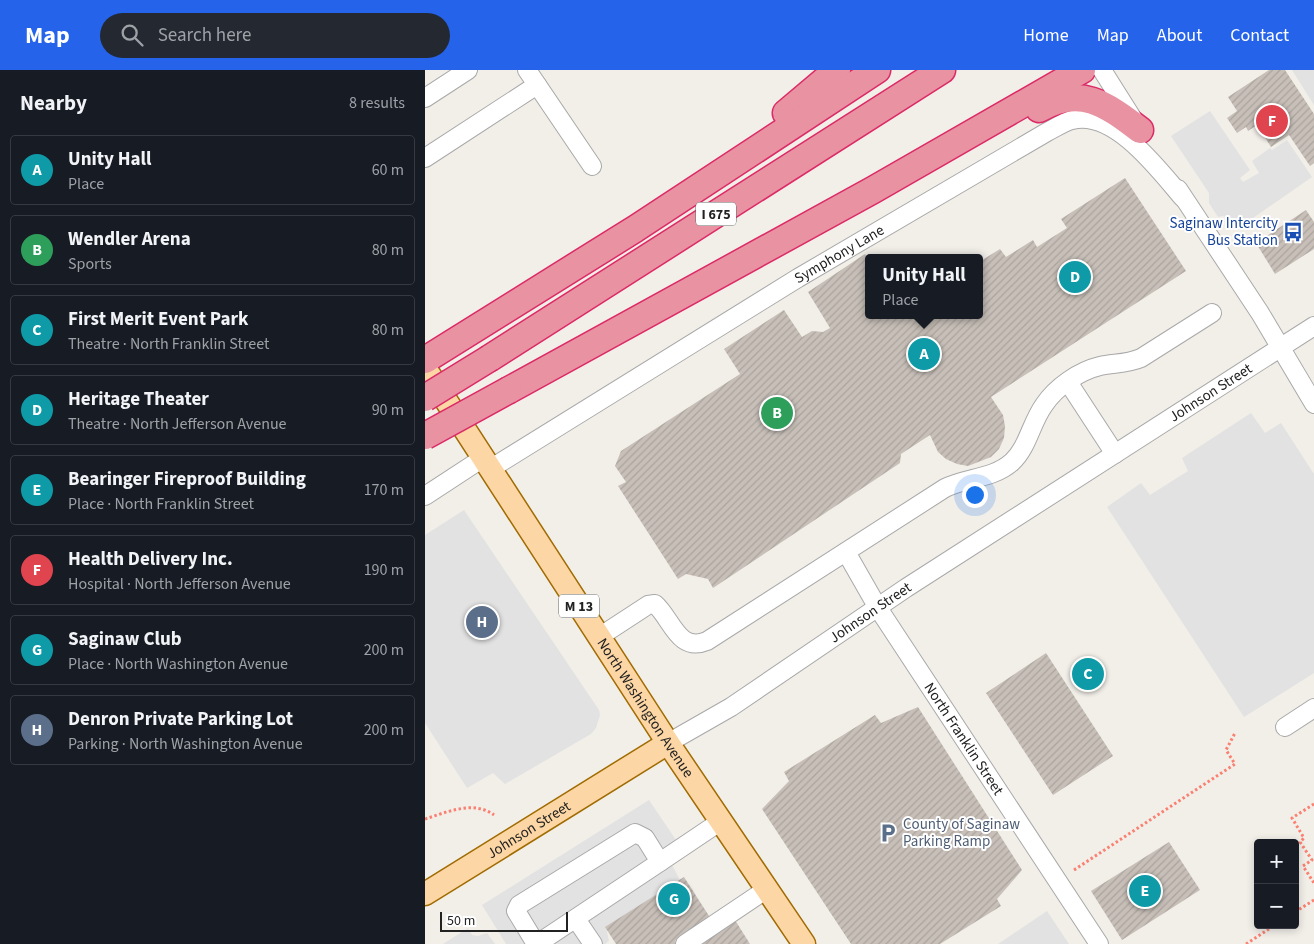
<!DOCTYPE html>
<html lang="en">
<head>
<meta charset="utf-8">
<style>
  body { margin:0; font-family:"Source Sans 3",sans-serif; background:#242831; color:#f1f3f6 }
  .controls { position:absolute; right:15px; bottom:15px; display:grid; overflow:hidden; border-radius:5px; box-shadow:0 2px 8px #0003 }
  .controls button { width:45px; height:45px; display:grid; place-items:center; padding:0; border:0; border-bottom:1px solid #363941; background:#171b24; color:#f1f3f6; font:25px sans-serif }
  .scale { position:absolute; left:15px; bottom:12px; width:128px; box-sizing:border-box; padding-left:5px; border:2px solid #222; border-top:0; font-size:14px; line-height:18px; white-space:nowrap; color:#222; -webkit-text-stroke:4px #fff; paint-order:stroke }
  .you { position:absolute; left:549px; top:424px; width:18px; height:18px; margin:-12px; border:4px solid #fff; border-radius:50%; background:#1a73e8; box-shadow:0 0 0 8px #1a73e833 }
  .badge { display:grid; place-items:center; width:32px; height:32px; border-radius:50%; background:#2563eb; color:#fff; font-size:16px; font-weight:700 }
  .pin { position:absolute; translate:-50% -50%; border:2px solid #fff; box-shadow:0 1px 5px #0006 }
  .popup { position:absolute; left:440px; top:184px; width:118px; height:65px; box-sizing:border-box; display:grid; place-content:center; border-radius:5px; background:#171b24; filter:drop-shadow(0 1px 4px #0005); font-size:16px; white-space:nowrap; color:#9ea1a6 }
  .popup b { font-size:19px; color:#f1f3f6 }
  .popup::after { content:''; position:absolute; left:50%; top:100%; margin-left:-10px; border:10px solid transparent; border-top-color:#171b24 }
  .list { margin:0; padding:0; list-style:none }
  h2 { display:flex; justify-content:space-between; align-items:center; height:65px; margin:0; padding:0 20px; font-size:21px }
  h2 small { font-size:16px; font-weight:400; color:#9ea1a6 }
  .list li { display:grid; grid-template-columns:32px 1fr auto; gap:15px; align-items:center; box-sizing:border-box; height:70px; margin:0 10px 10px; padding:0 10px; border:1px solid #363941; border-radius:5px }
  .list b { display:block; font-size:19px; white-space:nowrap }
  .list p { margin:0; font-size:16px; white-space:nowrap; color:#9ea1a6 }
  .list em { font-size:16px; font-style:normal; color:#9ea1a6 }
  .icon { flex:none; width:28px; height:28px; fill:none; stroke:currentColor; stroke-width:2; stroke-linecap:round; stroke-linejoin:round }
  .map { position:relative; flex:none; width:889px; height:874px; overflow:hidden }
  header { display:flex; align-items:center; gap:30px; box-sizing:border-box; height:70px; padding:0 25px; background:#2563eb; color:#fff }
  header strong { font-size:24px }
  nav { display:flex; gap:28px; margin-inline-start:auto; font-size:18px }
  .search { width:350px; height:45px; background:#242831; display:flex; align-items:center; gap:12px; box-sizing:border-box; padding:0 18px; border-radius:28px; color:#9ea1a6; font-size:19px }
  main { display:flex }
  aside { flex:1; background:#171b24 }
  .map>svg:first-child { display:block }
  .parking { fill:#e2e2e2 }
  .building { fill:url(#building-hatch) }
  .lines { fill:none; stroke-linecap:round; stroke-linejoin:round }
  .minor-casing { stroke:#a9a9a9; stroke-width:20 }
  .major-casing { stroke:#a06b00; stroke-width:25 }
  .highway-casing { stroke:#dc2a67; stroke-width:29 }
  .path { stroke:#fa8072; stroke-width:3; stroke-dasharray:2.5 2.5; stroke-linecap:butt }
  .minor { stroke:#fff; stroke-width:18 }
  .major { stroke:#fcd6a4; stroke-width:22 }
  .highway { stroke:#e892a2; stroke-width:26 }
  .highway-bridge-casing { stroke:#dc2a67; stroke-width:29; stroke-linecap:butt }
  .highway-bridge { stroke:#e892a2; stroke-width:26 }
  .labels { text-anchor:middle; stroke-width:4; stroke-linejoin:round; paint-order:stroke }
  .shield { fill:#fff; stroke:#646464; stroke-width:1 }
  .shield-label { font-size:14px; font-weight:bold; fill:#222 }
  .transit-label { font-size:15px; fill:#164399; stroke:#fff; text-anchor:end }
  .street-label { font-size:15px; fill:#222; stroke:#fff }
  .service-label { font-size:15px; fill:#4e5e75; stroke:#fff; text-anchor:start }
</style>
</head>
<body>
<header>
<strong>Map</strong>
<div class="search"><svg class="icon" aria-label="search" viewBox="0 0 24 24"><circle cx="10" cy="10" r="6"/><path d="M15 15l6 6"/></svg>Search here</div>
<nav><a>Home</a><a>Map</a><a>About</a><a>Contact</a></nav>
</header>
<main>
<aside>
<h2>Nearby<small>8 results</small></h2>
<ul class="list">
<li><span class="badge" style="background:#0f9aa8">A</span><div><b>Unity Hall</b><p>Place</p></div><em>60 m</em></li>
<li><span class="badge" style="background:#2e9e5b">B</span><div><b>Wendler Arena</b><p>Sports</p></div><em>80 m</em></li>
<li><span class="badge" style="background:#0f9aa8">C</span><div><b>First Merit Event Park</b><p>Theatre · North Franklin Street</p></div><em>80 m</em></li>
<li><span class="badge" style="background:#0f9aa8">D</span><div><b>Heritage Theater</b><p>Theatre · North Jefferson Avenue</p></div><em>90 m</em></li>
<li><span class="badge" style="background:#0f9aa8">E</span><div><b>Bearinger Fireproof Building</b><p>Place · North Franklin Street</p></div><em>170 m</em></li>
<li><span class="badge" style="background:#e0444e">F</span><div><b>Health Delivery Inc.</b><p>Hospital · North Jefferson Avenue</p></div><em>190 m</em></li>
<li><span class="badge" style="background:#0f9aa8">G</span><div><b>Saginaw Club</b><p>Place · North Washington Avenue</p></div><em>200 m</em></li>
<li><span class="badge" style="background:#5c6f8a">H</span><div><b>Denron Private Parking Lot</b><p>Parking · North Washington Avenue</p></div><em>200 m</em></li>
</ul>
</aside>
<div class="map">
<svg width="889" height="874" viewBox="0 0 889 874">
  <defs>
    <pattern id="building-hatch" width="6" height="6" patternUnits="userSpaceOnUse" patternTransform="scale(1.25)"><rect width="6" height="6" fill="#c7bfb8"/><path d="M-1 1l2-2M0 6l6-6M5 7l2-2" fill="none" stroke="#aba49e"/></pattern>
  </defs>
  <rect width="100%" height="100%" fill="#f2efe9"/>
  <g class="parking">
    <path d="M867,0h22v35z"/>
    <path d="M785,41l40,59 -10,8 3,4 16,-9 -7,-12 18,-13 2,2 15,-10 25,37 -69,48 -20,-9 -5,1 -9,-14v-10l-38,-57z"/>
    <path d="M826,343l14,20 16,-10 33,51v199l-70,44 -137,-210 34,-24 9,12 38,-24 -6,-13z"/>
    <path d="M39,440l135,200 1,5 -4,13 -5,6 -86,50 -12,-11 -26,15 -42,-65v-188z"/>
    <path d="M224,730l27,40 10,-5 -15,28 9,17 -74,47 3,14 -4,3h-99l-24,-39z"/>
    <path d="M622,841l22,33h-71z"/>
    <path d="M43,858l4,7 6,1 9,-3 8,11h-52z"/>
  </g>
  <g class="building">
    <path d="M844,0h16l29,44v49l-4,3 -21,-31 -18,12 -14,-22 -9,6 -2,-4 -9,6 -10,-15 10,-7 -9,-14z"/>
    <path d="M700,108l61,93 -195,126 12,18 2,11 -1,12 -5,11 -8,8 -23,9 -11,-2 -11,-5 -8,-7 -8,-17 -29,19 -1,9 -187,125 -5,-9 -22,-5 -8,5 -60,-93 8,-4 -11,-16 6,-15 119,-77 -16,-25 60,-39 18,27 10,-6 11,1 7,-4 -22,-36 57,-38 4,6v55h110v-53l21,-13 6,8 27,-17 4,7 30,-19 -6,-9z"/>
    <path d="M881,140l8,12v27l-39,25 -19,-31z"/>
    <path d="M621,583l67,103 -60,39 -67,-102z"/>
    <path d="M493,637l104,163 -25,29 4,7 -61,38h-89l-89,-135 27,-28 -5,-9 91,-57 6,8z"/>
    <path d="M744,772l31,48 -78,50 -31,-49z"/>
    <path d="M259,807l27,42 -36,22 2,3h-61l-11,-17z"/>
    <path d="M310,850l15,24h-52z"/>
  </g>
  <g class="lines">
    <defs>
      <g id="minor">
        <path d="M102,0l65,96"/>
        <path d="M677,0l31,49"/>
        <path d="M0,28l43,-28"/>
        <path d="M0,88l112,-73"/>
        <path d="M753,119l82,124 54,91"/>
        <path d="M643,312l47,72"/>
        <path id="s1" d="M65,399l308,-191 249,-146c8,-4 17,-10 25,-12 42,-11 87,50 111,78"/>
        <path d="M0,426l58,-38"/>
        <path id="s2" d="M421,482l32,56 221,336"/>
        <path d="M174,567l49,-32 7,-1c17,15 23,49 52,37l238,-153c22,-11 48,-9 67,-26 16,-15 19,-39 32,-57 12,-18 35,-34 56,-39 14,-3 27,-2 41,-8l71,-45"/>
        <path d="M860,657l29,-19"/>
        <path id="s3" d="M243,673l63,-36 175,-119 408,-262"/>
        <path d="M235,792l61,-41"/>
        <path d="M151,849l17,25"/>
        <path d="M111,874l-20,-33 3,-6 116,-72 10,5 15,24 -123,82"/>
        <path d="M260,874l82,-55"/>
      </g>
      <g id="major">
        <path id="s4" d="M0,298l243,375 136,201"/>
        <path id="s5" d="M0,824l243,-151"/>
      </g>
      <g id="highway">
        <path d="M614,39c41,-24 67,-5 101,21"/>
        <path d="M361,43l51,-43"/>
        <path d="M65,288l452,-288"/>
        <path d="M0,290l210,-131 242,-159"/>
        <path d="M84,320l364,-200 209,-120"/>
      </g>
    </defs>
    <use href="#minor" class="minor-casing"/>
    <use href="#major" class="major-casing"/>
    <use href="#highway" class="highway-casing"/>
    <g class="path">
      <path d="M889,734l-22,14 12,20 -4,4 12,18 -9,6 11,17"/>
      <path d="M0,749c22,-7 49,-19 69,-4"/>
      <path d="M649,800l161,-106 -9,-14 9,-17"/>
      <path d="M870,842l19,-12"/>
      <path d="M821,874l29,-19"/>
    </g>
    <use href="#minor" class="minor"/>
    <use href="#major" class="major"/>
    <use href="#highway" class="highway"/>
    <defs>
      <g id="highway-bridge">
        <path d="M0,328l65,-40"/>
        <path d="M0,366l84,-46"/>
      </g>
    </defs>
    <use href="#highway-bridge" class="highway-bridge-casing"/>
    <use href="#highway-bridge" class="highway-bridge"/>
  </g>
  <defs>
    <symbol id="bus-bare" viewBox="-9 -9 18 18"><path d="M-5-6H5V4H4V6H2V4H-2V6H-4V4H-5ZM-3.5-4V0h7V-4ZM-3.5 1.2v1.5H-2V1.2ZM2 1.2v1.5H3.5V1.2Z" fill="#1a4fb4" stroke="#fff" stroke-width="2.5" paint-order="stroke"/></symbol>
    <symbol id="parking-bare" viewBox="-9 -9 18 18"><path d="M-3.5-5.5H1a3.5 3.5 0 0 1 0 7H-1V5.5H-3.5ZM-1-3.4V-.6H.8a1.4 1.4 0 0 0 0-2.8Z" fill="#5c6f8a" stroke="#fff" stroke-width="2.5" paint-order="stroke"/></symbol>
  </defs>
  <g fill-rule="evenodd">
    <use href="#bus-bare" x="854" y="148" width="28" height="28"/>
    <use href="#parking-bare" x="449" y="749" width="28" height="28"/>
  </g>
  <g class="labels">
    <g class="shield">
      <rect x="271" y="132.5" width="40" height="23" rx="4"/>
      <rect x="134" y="524.5" width="40" height="23" rx="4"/>
    </g>
    <g class="shield-label">
      <text x="291" y="149">I 675</text>
      <text x="154" y="541">M 13</text>
    </g>
    <g class="transit-label">
      <text x="853" y="158">Saginaw Intercity<tspan x="853" dy="17">Bus Station</tspan></text>
    </g>
    <g class="street-label">
      <text dy="5" stroke="none"><textPath href="#s1" startOffset="410">Symphony Lane</textPath></text>
      <text dy="5" stroke="none"><textPath href="#s3" startOffset="646">Johnson Street</textPath></text>
      <text dy="5" stroke="none"><textPath href="#s3" startOffset="241">Johnson Street</textPath></text>
      <text dy="5" stroke="none"><textPath href="#s4" startOffset="405">North Washington Avenue</textPath></text>
      <text dy="5" stroke="none"><textPath href="#s2" startOffset="221">North Franklin Street</textPath></text>
      <text dy="5" stroke="none"><textPath href="#s5" startOffset="122">Johnson Street</textPath></text>
    </g>
    <g class="service-label">
      <text x="478" y="759">County of Saginaw<tspan x="478" dy="17">Parking Ramp</tspan></text>
    </g>
  </g>
</svg>
<div class="controls">
<button>+</button>
<button>−</button>
</div>
<div class="scale">50 m</div>
<div class="you"></div>
<div class="pin badge" style="left:499px;top:284px;background:#0f9aa8">A</div>
<div class="popup"><b>Unity Hall</b>Place</div>
<div class="pin badge" style="left:352px;top:343px;background:#2e9e5b">B</div>
<div class="pin badge" style="left:663px;top:604px;background:#0f9aa8">C</div>
<div class="pin badge" style="left:650px;top:207px;background:#0f9aa8">D</div>
<div class="pin badge" style="left:720px;top:821px;background:#0f9aa8">E</div>
<div class="pin badge" style="left:847px;top:51px;background:#e0444e">F</div>
<div class="pin badge" style="left:249px;top:829px;background:#0f9aa8">G</div>
<div class="pin badge" style="left:57px;top:552px;background:#5c6f8a">H</div>
</div>
</main>
</body>
</html>
